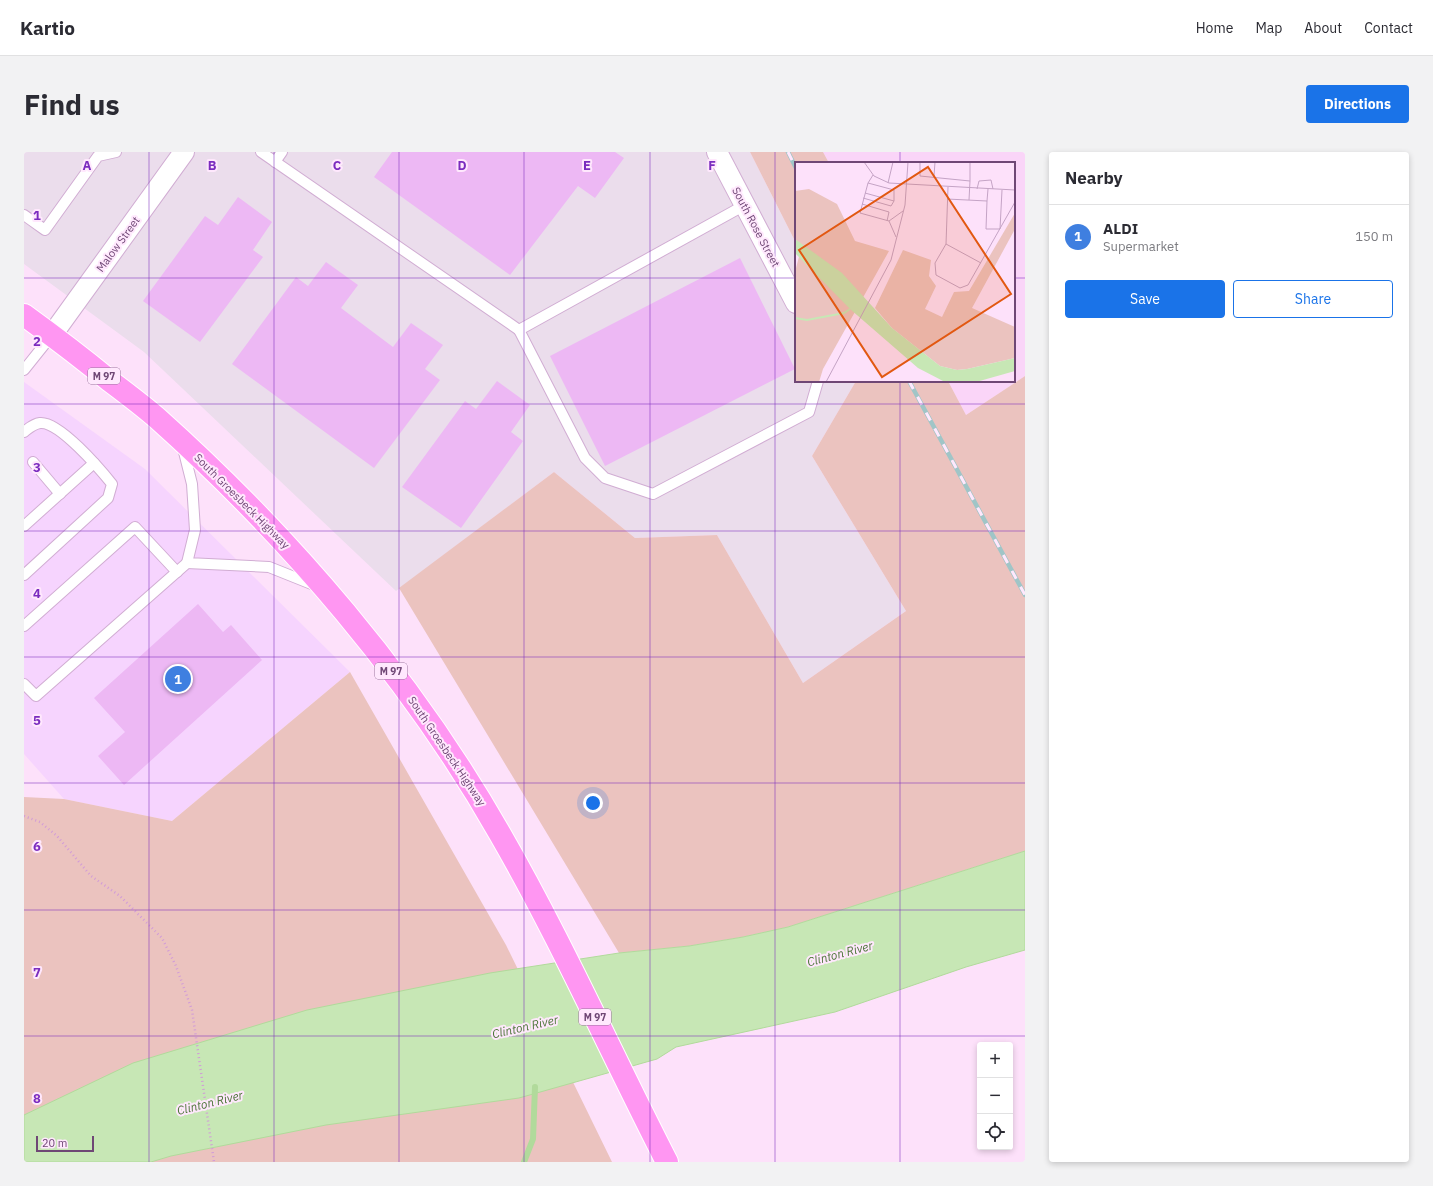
<!DOCTYPE html>
<html lang="en">
<head>
<meta charset="utf-8">
<style>
  body { margin:0; font-family:"IBM Plex Sans",sans-serif; background:#f2f2f3; color:#2b2b33 }
  .controls { position:absolute; right:12px; bottom:12px; display:grid; overflow:hidden; border-radius:4px; box-shadow:0 2px 6px #0003 }
  .controls button { width:36px; height:36px; display:grid; place-items:center; padding:0; border:0; border-bottom:1px solid #e1e1e2; background:#fff; color:#2b2b33; font:20px sans-serif }
  .scale { position:absolute; left:12px; bottom:10px; width:58px; box-sizing:border-box; padding-left:4px; border:2px solid #6f4775; border-top:0; font-size:11px; line-height:14px; white-space:nowrap; color:#6f4775; -webkit-text-stroke:3px #ffe8fd; paint-order:stroke }
  .you { position:absolute; left:569px; top:651px; width:14px; height:14px; margin:-10px; border:3px solid #fff; border-radius:50%; background:#1a73e8; box-shadow:0 0 0 6px #1a73e833 }
  .badge { display:grid; place-items:center; width:26px; height:26px; border-radius:50%; background:#1a73e8; color:#fff; font-size:13px; font-weight:700 }
  .pin { position:absolute; translate:-50% -50%; border:2px solid #fff; box-shadow:0 1px 4px #0006 }
  .list { margin:0; padding:0; list-style:none }
  h2 { display:flex; justify-content:space-between; align-items:center; height:52px; margin:0; padding:0 16px; font-size:17px }
  h2 small { font-size:13px; font-weight:400; color:#7c7c81 }
  .list li { display:grid; grid-template-columns:26px 1fr auto; gap:12px; align-items:center; box-sizing:border-box; height:64px; padding:0 16px; border-top:1px solid #e1e1e2 }
  .list b { display:block; font-size:15px; white-space:nowrap }
  .list p { margin:0; font-size:13px; white-space:nowrap; color:#7c7c81 }
  .list em { font-size:13px; font-style:normal; color:#7c7c81 }
  .actions { display:flex; gap:8px; padding:12px 16px }
  .actions a { flex:1; padding:9px 0; border:1px solid #1a73e8; border-radius:4px; text-align:center; font-size:14px; color:#1a73e8 }
  .actions .main { background:#1a73e8; color:#fff }
  .icon { flex:none; width:22px; height:22px; fill:none; stroke:currentColor; stroke-width:2; stroke-linecap:round; stroke-linejoin:round }
  .map { position:relative; flex:none; width:1001px; height:1010px; overflow:hidden; border-radius:4px }
  header { display:flex; align-items:center; gap:24px; box-sizing:border-box; height:56px; padding:0 20px; background:#fff; border-bottom:1px solid #e1e1e2 }
  header strong { font-size:19px }
  nav { display:flex; gap:22px; margin-inline-start:auto; font-size:14px }
  .intro { display:flex; align-items:center; justify-content:space-between; box-sizing:border-box; height:96px; padding:0 24px }
  h1 { margin:0; font-size:28px }
  .button { padding:10px 18px; border-radius:4px; background:#1a73e8; color:#fff; font-size:14px; font-weight:700 }
  main { display:flex; gap:24px; padding:0 24px }
  aside { flex:1; background:#fff; border-radius:4px; box-shadow:0 2px 6px #0003 }
  .map>svg:first-child { display:block }
  .residential { fill:#fad5f8 }
  .commercial { fill:#f6d4fe }
  .industrial { fill:#ebddec }
  .green { fill:#ebc3bf }
  .water { fill:#c7e7b5; stroke:#b1da9b }
  .lines { fill:none; stroke-linecap:round; stroke-linejoin:round }
  .stream { stroke:#b1da9b; stroke-width:6 }
  .building { fill:#edb8f4 }
  .service-casing { stroke:#d1add3; stroke-width:12 }
  .minor-casing { stroke:#d1add3; stroke-width:22 }
  .primary-casing { stroke:#fff; stroke-width:24 }
  .path { stroke:#d19bd8; stroke-width:2.5; stroke-dasharray:1 3; stroke-linecap:butt }
  .service { stroke:#fff; stroke-width:10 }
  .minor { stroke:#fff; stroke-width:20 }
  .primary { stroke:#ff96f2; stroke-width:22 }
  .rail-casing { stroke:#a0c5c7; stroke-width:4.5 }
  .rail { stroke:#ffe8fd; stroke-width:3; stroke-dasharray:9; stroke-linecap:butt }
  .grid { fill:none; stroke:#7b2cbf; stroke-width:1; stroke-opacity:0.55 }
  .labels { text-anchor:middle; stroke-width:4; stroke-linejoin:round; paint-order:stroke }
  .shield { fill:#ffe8fd; stroke:#9a779e; stroke-width:1 }
  .shield-label { font-size:10px; font-weight:bold; fill:#6f4775 }
  .street-label { font-size:11px; fill:#6f4775; stroke:#ffe8fd }
  .water-label { font-size:12px; font-style:italic; fill:#4c7538; stroke:#ffe8fd }
  .inset-river { fill:none; stroke:#c7e7b5; stroke-width:2 }
  .inset-road { fill:none; stroke:#c4a3c5; stroke-width:1 }
  .view { fill:#e25811; fill-opacity:0.15; stroke:#e25811; stroke-width:2 }
  .inset-edge { fill:none; stroke:#6f4775; stroke-width:2 }
  .grid-label { font-size:13px; text-anchor:middle; font-weight:bold; fill:#7b2cbf; stroke:#ffe8fd; stroke-width:4; stroke-linejoin:round; paint-order:stroke }
</style>
</head>
<body>
<header>
<strong>Kartio</strong>
<nav><a>Home</a><a>Map</a><a>About</a><a>Contact</a></nav>
</header>
<div class="intro"><h1>Find us</h1><a class="button">Directions</a></div>
<main>
<div class="map">
<svg width="1001" height="1010" viewBox="0 0 1001 1010">
  <rect width="100%" height="100%" fill="#fde1fa"/>
  <path class="residential" d="M799,0h202v224l-59,39 -18,-34h66v-218h-185z"/>
  <path class="commercial" d="M0,230l121,87 205,203 -178,149 -108,-22 -40,-45z"/>
  <path class="industrial" d="M0,0h726l46,91v138h60l-44,75 94,155 -103,72 -86,-148 -82,3 -81,-66 -158,119 -252,-239 -120,-88z"/>
  <g class="green">
    <path d="M726,0h73l6,11h-33v80z"/>
    <path d="M1001,224v475l-237,76 -45,10 -54,9 -70,7 -220,-365 155,-116 81,66 82,-3 86,148 103,-72 -94,-155 44,-75h92l18,34z"/>
    <path d="M326,520l156,273 106,217h-572l-16,-16v-349l40,2 108,22z"/>
  </g>
  <path class="water" d="M1001,699v99l-59,17 -131,45 -159,35 -19,12 -138,39 -193,27 -155,31 -20,6h-127v-47l109,-52 174,-53 183,-37 129,-20 70,-7 54,-9 45,-10z"/>
  <g class="lines">
    <path class="stream" d="M500,1010l9,-23 2,-52"/>
  </g>
  <g class="building">
    <path d="M368,0h223l9,6 -29,40 -17,-12 -68,89 -136,-98z"/>
    <path d="M214,45l34,25 -19,28 10,7 -63,85 -57,-41 62,-85 13,9z"/>
    <path d="M716,106l55,111 -190,97 -55,-110z"/>
    <path d="M302,110l32,23 -17,23 52,39 18,-24 32,22 -18,24 15,11 -66,88 -142,-104 64,-87 12,9z"/>
    <path d="M473,229l33,24 -19,27 12,9 -62,87 -59,-41 63,-86 11,8z"/>
    <path d="M174,452l25,28 8,-7 31,35 -138,125 -26,-29 27,-24 -31,-34z"/>
  </g>
  <g class="lines">
    <defs>
      <g id="service">
        <path d="M237,0l258,178 226,-125"/>
        <path d="M251,10l7,-10"/>
        <path d="M0,63l21,15 53,-74 18,-4"/>
        <path d="M495,178l66,128 20,20 48,16 156,-82 9,-31"/>
        <path d="M0,218l28,-35"/>
        <path d="M0,280c5,-4 9,-8 16,-9 19,-2 60,46 72,61l-4,14 -84,77"/>
        <path d="M159,296l9,36 3,46 -8,33 82,4 45,18"/>
        <path d="M9,310l27,32"/>
        <path d="M0,374l70,-63"/>
        <path d="M0,474l111,-99 42,45"/>
        <path d="M0,532l12,12 151,-133"/>
      </g>
      <g id="minor">
        <path d="M693,0l79,151"/>
        <path d="M28,183l132,-183"/>
      </g>
      <path id="primary" d="M0,163c29,21 58,43 86,66 16,12 32,24 47,37 132,118 255,261 343,416 61,106 111,219 167,328"/>
    </defs>
    <use href="#service" class="service-casing"/>
    <use href="#minor" class="minor-casing"/>
    <use href="#primary" class="primary-casing"/>
    <path class="path" d="M0,664l16,6 17,14 34,40 29,20 42,42 14,28 16,44 22,152"/>
    <use href="#service" class="service"/>
    <use href="#minor" class="minor"/>
    <use href="#primary" class="primary"/>
    <defs>
      <g id="rail">
        <path d="M764,0l8,16"/>
        <path d="M885,229l116,214"/>
      </g>
    </defs>
    <use href="#rail" class="rail-casing"/>
    <use href="#rail" class="rail"/>
  </g>
  <path class="grid" d="M125,0v1010M250,0v1010M375,0v1010M500,0v1010M626,0v1010M751,0v1010M876,0v11M0,126h772M990,126h11M876,229v781M0,252h1001M0,379h1001M0,505h1001M0,631h1001M0,758h1001M0,884h1001"/>
  <g class="labels">
    <g class="shield">
      <rect x="64" y="216" width="32" height="16" rx="3"/>
      <rect x="351" y="511" width="32" height="16" rx="3"/>
      <rect x="555" y="857" width="32" height="16" rx="3"/>
    </g>
    <g class="shield-label">
      <text x="80" y="228">M 97</text>
      <text x="367" y="523">M 97</text>
      <text x="571" y="869">M 97</text>
    </g>
    <g class="street-label">
      <text transform="translate(732 75) rotate(62)" y="4">South Rose Street</text>
      <text transform="translate(94 92) rotate(-54)" y="4">Malow Street</text>
      <text transform="translate(218 349) rotate(45)" y="4">South Groesbeck Highway</text>
      <text transform="translate(423 599) rotate(56)" y="4">South Groesbeck Highway</text>
    </g>
    <g class="water-label">
      <text transform="translate(816 802) rotate(-15)" y="4">Clinton River</text>
      <text transform="translate(501 875) rotate(-13)" y="4">Clinton River</text>
      <text transform="translate(186 951) rotate(-14)" y="4">Clinton River</text>
    </g>
  </g>
  <g transform="translate(771 10)">
    <rect width="220" height="220" fill="#fde1fa"/>
    <path d="M14,27l28,15 18,37 34,10 -66,118 -4,13h-24v-110l7,-27 -7,-6v-48zM220,51v16l-43,79 43,19v31l-48,11 -10,1 -17,-4 -48,-38 -17,-20 28,-58 28,10 -2,16 7,10 -11,23 17,8 12,-25 15,-1z" fill="#ebc3bf"/>
    <path d="M0,77l47,34 50,55 48,38 17,4 10,-1 48,-11v13l-39,11h-31l-27,-14 -68,-59 -55,-56z" fill="#c7e7b5"/>
    <path class="inset-river" d="M0,156l12,2 37,-7 6,-4"/>
    <path class="inset-road" d="M69,0l10,14 15,7 126,7M125,0v14l50,5 -1,19M78,13l-5,8 -8,30 29,8M139,14l1,-14M175,19v-19M93,21l5,-21M153,25l-2,57 35,19M182,27l2,-8 12,-1 2,9M70,31l29,8M68,36l28,8 3,-5v-11l-26,-7M152,37l40,2 -1,28h14l2,-39M192,39l1,-12M67,42l27,8 -2,9M101,75l-7,-16 14,-10M151,82l-11,19 1,12 24,13 8,-3 47,-83M31,220l65,-122 14,-55 3,-43"/>
    <path class="view" d="M133,5l83,127 -129,83 -83,-127z"/>
    <rect width="220" height="220" class="inset-edge"/>
  </g>
  <g class="grid-label">
    <text x="63" y="18">A</text>
    <text x="188" y="18">B</text>
    <text x="313" y="18">C</text>
    <text x="438" y="18">D</text>
    <text x="563" y="18">E</text>
    <text x="688" y="18">F</text>
    <text x="13" y="68">1</text>
    <text x="13" y="194">2</text>
    <text x="13" y="320">3</text>
    <text x="13" y="446">4</text>
    <text x="13" y="573">5</text>
    <text x="13" y="699">6</text>
    <text x="13" y="825">7</text>
    <text x="13" y="951">8</text>
  </g>
</svg>
<div class="controls">
<button>+</button>
<button>−</button>
<button><svg class="icon" aria-label="locate" viewBox="0 0 24 24"><circle cx="12" cy="12" r="6"/><path d="M12 2v4M12 18v4M2 12h4M18 12h4"/></svg></button>
</div>
<div class="scale">20 m</div>
<div class="you"></div>
<div class="pin badge" style="left:154px;top:527px;background:#3f7fe0">1</div>
</div>
<aside>
<h2>Nearby<small></small></h2>
<ul class="list">
<li><span class="badge" style="background:#3f7fe0">1</span><div><b>ALDI</b><p>Supermarket</p></div><em>150 m</em></li>
</ul>
<div class="actions"><a class="main">Save</a><a>Share</a></div>
</aside>
</main>
</body>
</html>
